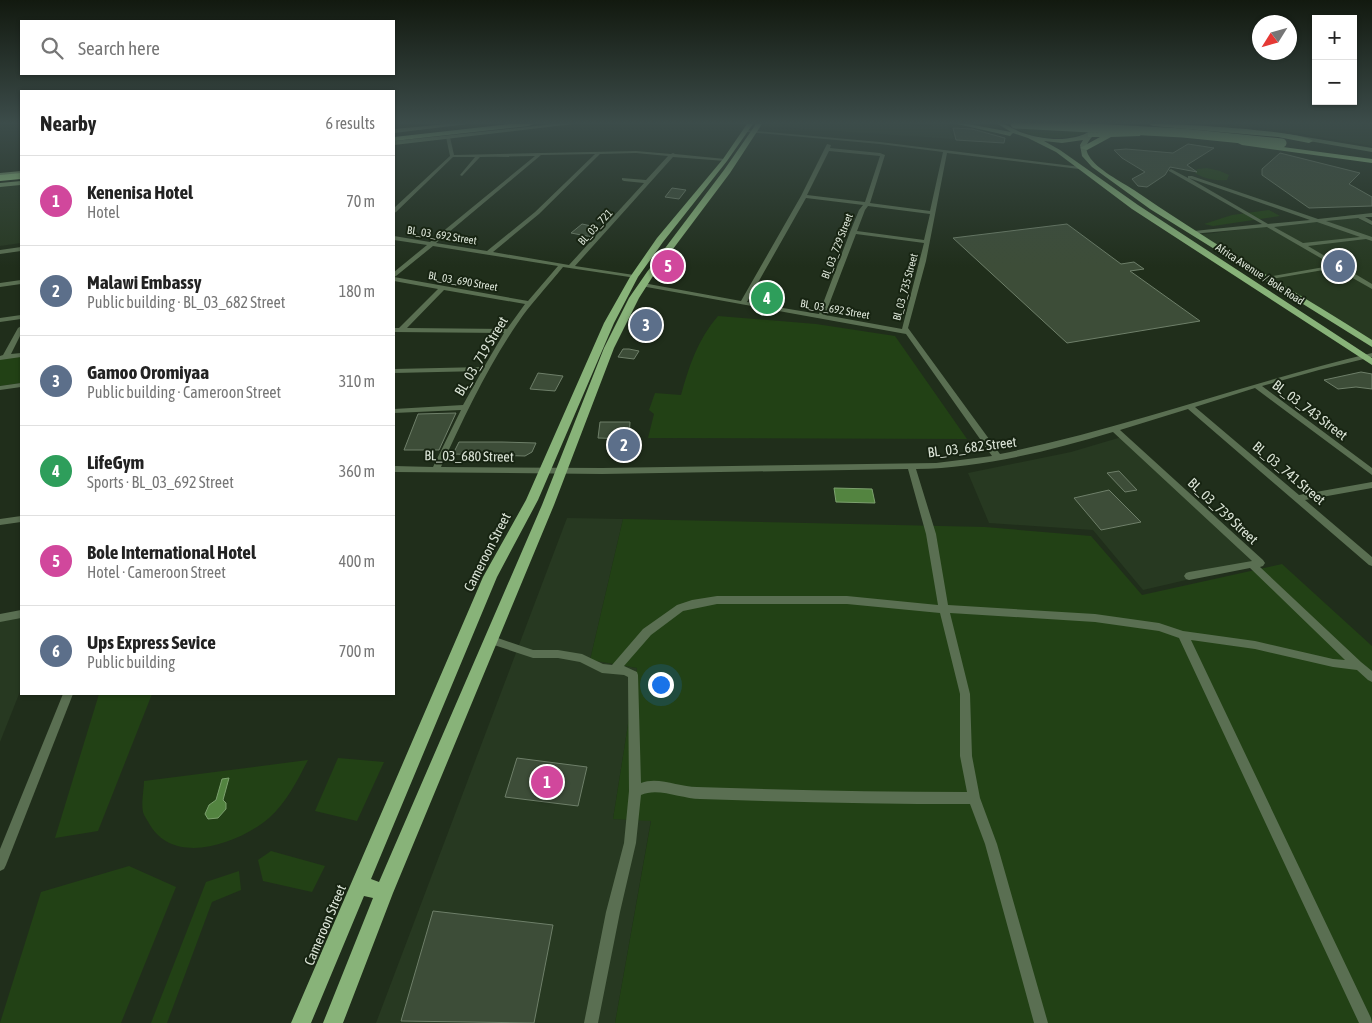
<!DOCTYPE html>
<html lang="en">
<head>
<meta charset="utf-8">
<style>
  body { margin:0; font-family:"Asap Condensed",sans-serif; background:#f2f2f2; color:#222 }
  .controls { position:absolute; right:15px; top:15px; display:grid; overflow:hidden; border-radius:0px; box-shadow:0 1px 4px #0004 }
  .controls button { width:45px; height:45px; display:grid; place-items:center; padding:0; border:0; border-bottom:1px solid #e0e0e0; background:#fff; color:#222; font:25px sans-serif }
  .compass { position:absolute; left:1252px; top:15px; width:45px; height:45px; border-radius:50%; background:#fff; box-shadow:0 1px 4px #0004; rotate:233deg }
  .you { position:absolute; left:660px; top:684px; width:18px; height:18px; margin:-12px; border:4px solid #fff; border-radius:50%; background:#1a73e8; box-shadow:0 0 0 8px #1a73e833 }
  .badge { display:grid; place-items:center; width:32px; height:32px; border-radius:50%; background:#636183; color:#fff; font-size:16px; font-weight:700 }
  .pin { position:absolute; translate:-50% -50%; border:2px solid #fff; box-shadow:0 1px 5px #0006 }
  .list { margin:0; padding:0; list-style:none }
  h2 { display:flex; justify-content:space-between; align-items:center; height:65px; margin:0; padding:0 20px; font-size:21px }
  h2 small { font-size:16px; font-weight:400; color:#767676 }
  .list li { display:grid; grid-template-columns:32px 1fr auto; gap:15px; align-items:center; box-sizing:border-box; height:90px; padding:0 20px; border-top:1px solid #e0e0e0 }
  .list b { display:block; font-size:19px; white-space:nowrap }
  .list p { margin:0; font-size:16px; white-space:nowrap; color:#767676 }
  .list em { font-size:16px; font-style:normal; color:#767676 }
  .icon { flex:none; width:28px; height:28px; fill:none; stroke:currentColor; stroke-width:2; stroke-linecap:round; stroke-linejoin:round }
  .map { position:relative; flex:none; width:1372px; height:1023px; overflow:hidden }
  .search { position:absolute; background:#fff; box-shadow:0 1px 4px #0004; left:20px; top:20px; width:375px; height:55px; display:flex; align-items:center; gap:12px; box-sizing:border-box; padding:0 18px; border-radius:0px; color:#767676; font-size:19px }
  .panel { position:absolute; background:#fff; box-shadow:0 1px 4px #0004; left:20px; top:90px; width:375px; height:605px; border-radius:0px }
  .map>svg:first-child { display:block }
  .built { fill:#273921 }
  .green { fill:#224115 }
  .water { fill:#538440; stroke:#7ca16e }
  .building { fill:#3d4d38; stroke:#6e7f69 }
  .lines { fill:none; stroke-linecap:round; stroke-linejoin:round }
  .street { fill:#5a6f52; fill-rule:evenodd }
  .secondary { fill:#749568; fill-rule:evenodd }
  .primary { fill:#88b379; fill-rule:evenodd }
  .highway { fill:#9ace88; fill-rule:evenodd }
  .highway-bridge { stroke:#9ace88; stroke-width:9 }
  .labels { text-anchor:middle; stroke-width:4; stroke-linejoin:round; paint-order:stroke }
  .far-street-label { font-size:11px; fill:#dce5d8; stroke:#172412 }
  .street-label { font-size:14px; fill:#dce5d8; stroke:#172412 }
</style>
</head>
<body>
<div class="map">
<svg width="1372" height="1023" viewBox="0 0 1372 1023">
  <rect width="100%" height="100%" fill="#202e1b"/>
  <g class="built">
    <path d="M765,124h120l49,3 -1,-3 14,1 7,14 -190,-13z"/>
    <path d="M1218,124h154v22l-93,-16z"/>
    <path d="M21,185v58l-21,3v-59z"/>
    <path d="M1352,215l20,11v117l-173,-108z"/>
    <path d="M1125,436l130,128 -112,26 -50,-60 -104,-7 -21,-50 103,-21z"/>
    <path d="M567,518l56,1 -33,141 47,8 -24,151 38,1 -36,203h-239z"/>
    <path d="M21,615v74l-21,53v-123z"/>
  </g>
  <g class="green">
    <path d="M1008,124h79l1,7c-20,12 -61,8 -80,-7z"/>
    <path d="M1207,168l13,3 9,4 -2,5c-12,1 -22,-1 -32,-7l2,-4z"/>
    <path d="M1269,210l11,6 -67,10 -9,-2 28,-9z"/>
    <path d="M757,291l26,6 -6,9 -27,-6z"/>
    <path d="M718,316l98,8 79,12 72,103 -319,-1 6,-24 -5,-4 6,-17 26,2c8,-29 17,-56 37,-79z"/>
    <path d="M21,354v29l-21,3v-29z"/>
    <path d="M623,519l362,8 106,9 51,59 140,-31 90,82v377h-757l36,-202 -38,-2 24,-151 -47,-8z"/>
    <path d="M99,694h53l-54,137 -43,7z"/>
    <path d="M338,758l46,4 -27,59 -42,-10z"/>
    <path d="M308,760c-11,21 -21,42 -39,58 -29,25 -94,49 -119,7 -2,-4 -6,-9 -7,-13 -2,-10 1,-22 1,-31z"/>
    <path d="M271,851l54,15 -13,26 -49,-11 -5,-21z"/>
    <path d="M129,866l47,21 -55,136h-121l41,-131z"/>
    <path d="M239,871l2,19 -29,12 -45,121h-16l55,-141z"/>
  </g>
  <g class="water">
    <path d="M834,488l38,1 3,14 -39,-1z"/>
    <path d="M229,778l-6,22 3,3v6l-8,9 -10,1 -3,-5 4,-9 7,-5 6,-21z"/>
  </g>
  <g class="building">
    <path d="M953,128l19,1 33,9 -1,5 -48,-3z"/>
    <path d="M1188,144l26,4 -27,17 10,7 -27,-5 -5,8 -18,12 -9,-1 -6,-7 13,-7 -23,-14 -8,-8 12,-1 47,4z"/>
    <path d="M1280,153l80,20 -11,11 23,13v9l-63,2 -47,-33v-6z"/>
    <path d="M672,188l14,2 -7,9 -14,-2z"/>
    <path d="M582,224l19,4 -9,9 -21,-4z"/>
    <path d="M1067,224l54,40 13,-2 10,7 -14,2 70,50 -133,22 -114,-105z"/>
    <path d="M623,349h6l10,2 -5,8 -16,-2z"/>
    <path d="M1361,372l11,2v15l-16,-2 -18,2 -14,-9z"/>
    <path d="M538,373l25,3 -8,15 -25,-2z"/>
    <path d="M456,413l-17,37h-35l14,-36z"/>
    <path d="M600,422h30l-1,17 -31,-1z"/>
    <path d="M459,442h43l34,1 -4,9 -7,4 -72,-2z"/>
    <path d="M1119,471l18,19 -12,2 -18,-19z"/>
    <path d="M1109,490l32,32 -40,8 -27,-32z"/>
    <path d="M517,758l70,9 -9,39 -73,-9z"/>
    <path d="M433,911l120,14 -19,98 -133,-2z"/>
  </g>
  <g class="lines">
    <g class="street">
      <path d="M745,130l135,12 201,25v1l-2,1 -132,-16 -21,108 -18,67 92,126c126,-26 247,-71 372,-101v4l-53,13 -57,16 110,82v7l-117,-87 -60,19 104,88 73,-13v6l-67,12 67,57v9l-3,-1 -181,-156 -68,21 143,130 2,3 -2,3 -3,1 101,95 11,9v11l-4,-2 -11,-10 -24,-3 -78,-18 -64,-9 180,378 1,5h-13l-180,-385 -20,-7 -64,-9 -145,-9 20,81 2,62 8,42 17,46 51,179h-14l-49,-179 -15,-40c-90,0 -180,-2 -270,-5 -18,0 -42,-12 -59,-4l-5,48 -16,69 -22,111h-14l22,-111 18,-69 5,-52 -1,-114 -4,-2 -22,-2 -22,-11 -22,-4h-25l-45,-15 -1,-3 1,-3 4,-1 41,14h25l24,4 21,10 9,1 31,-36 34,-24 15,-5 25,-4h130l91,9 -12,-71 -18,-65 -306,5 -208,-2v-6l39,1 28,-57 -67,3v-4l69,-4 19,-34 -88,2v-4l90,-2 20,-34 -110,-1v-4h5l39,-39 -44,-8v-4l134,24 30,-35 -125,-20 -37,30 -2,1v-5l33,-27 -33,-5v-4l36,6 105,-86 -55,1 -18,19 -2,-1 15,-18h-22l-57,55 -2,1v-5l56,-52 -4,-19 2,-1 2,1 4,18 182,-4 35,3 2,-1 2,1 50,5 2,1 -2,1 -52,-4 -98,109 59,9 2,1v2l-73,-11c-15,19 -33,37 -46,57 -30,44 -54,95 -76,143l161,1 334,-5 56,-7 -86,-122 -265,-48v-2l2,-1 98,18 60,-105 26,-52 4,1 -1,3 50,5 5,2 -15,48 60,8 13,-59 -63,-8 -133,-12zM829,151l51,5 -15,46 -58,-7zM636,153l32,3 -22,24 -24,-2v2l2,1 20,2 -75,82 -76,-13 46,-38 61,-60zM595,154l-60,58 -48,39 -51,-8 105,-88zM806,198l57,7 -4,5 -9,22 -31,82 -72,-12zM868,206l62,8 -6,26 -67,-9 8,-21zM856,234l68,9 -22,86 -77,-14zM444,290l81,14 -18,25 -100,-1zM1113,432l139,129 -63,11 -3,1 -2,3 2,3 3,1 61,-12 95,92 -12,-1 -78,-18 -72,-10 -24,-8 -64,-9 -147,-9 -12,-71 -20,-65c66,-1 133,-18 197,-37zM717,604h130l93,9 20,81v62l7,36c-90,0 -180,-2 -270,-5 -18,0 -39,-11 -56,-4l-3,-108 -1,-3 -13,-6 27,-31 32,-24z"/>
      <path d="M1171,169l17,9v-2h4l126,43 54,-6v4h-7l7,4v4l-14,-7 -32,3 46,16v4l-6,-2 -58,7 64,38v5l-37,-21 -70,12 -1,-1 3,-2 63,-11 1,-2 -64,-37 -75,7 -1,-1 3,-2 68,-7 -93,-53v-1zM1189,178l121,42 -42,4zM1317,222l43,15 -57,6 -29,-16z"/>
      <path d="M21,247v4l-21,3v-4z"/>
      <path d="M21,280v4l-21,3v-4z"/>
      <path d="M21,315v4l-21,3v-4z"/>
      <path d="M21,326v8l-10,20 10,-1v4l-21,3v-4l3,-1 15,-27z"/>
      <path d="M21,383v4l-21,3v-4z"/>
      <path d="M21,516v6l-21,3v-6z"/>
      <path d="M21,610v8l-21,4v-8z"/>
      <path d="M63,694h10l-67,171 -2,4 -4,2v-22z"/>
    </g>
    <g class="secondary">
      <path d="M448,124h20l-74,9v-4z"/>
      <path d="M554,124h19l-179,21v-4z"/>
      <path d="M1288,134l84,14v4l-86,-15v-2z"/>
      <path d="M21,171v4l-21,2v-4z"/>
      <path d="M21,181v4l-21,2v-4z"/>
    </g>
    <g class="primary">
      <path d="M747,124h6l-26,37 -64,81 -25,35 -24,46 -76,177 -41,77 -126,302 8,3 163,-377 62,-157 25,-50 18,-26 77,-102 32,-46h6l-32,49 -75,100 -16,25 -25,50 -60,157 -161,388 -50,130h-20l50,-125 -9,-2 -53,127h-20l192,-446 43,-77 78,-177 26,-46 27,-39 66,-79z"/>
      <path d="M957,124h11l43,8 -13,-8c9,-1 16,6 25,9 21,7 49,10 69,-3l-2,-6h6l2,7c-7,7 -16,14 -9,25 7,13 33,26 45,34 77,53 159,100 238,150v7l-222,-138 -58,-42 -10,-11 -2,-11 3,-5 -21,3 -18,-2 16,9 78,55 234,153v7l-240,-156 -76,-57 -28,-14 -15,-5 -3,3z"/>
    </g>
    <g class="highway">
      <path d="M510,124h23l-4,2 -135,15v-4z"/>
      <path d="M1149,124c24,-1 149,6 164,17l-4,2 -31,-6 -125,-11z"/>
      <path d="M1137,132l4,2 -1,2 -29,1 -24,13 -7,-2 20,-11h-12v-4z"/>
      <path d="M1239,141l133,18v4l-130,-18 -4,-2z"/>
      <path d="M21,173v6l-21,2v-6z"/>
    </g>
    <path class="highway-bridge" d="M1015,124l168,9 99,10"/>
  </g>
  <linearGradient id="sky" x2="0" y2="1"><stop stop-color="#12190f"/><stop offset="0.46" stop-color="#3c4c4a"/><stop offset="1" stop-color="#3c4c4a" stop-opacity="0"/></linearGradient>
  <rect width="1372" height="267" fill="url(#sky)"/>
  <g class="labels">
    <g class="far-street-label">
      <text transform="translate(595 227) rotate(-47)" y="4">BL_03_721</text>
      <text transform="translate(442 235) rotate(9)" y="4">BL_03_692 Street</text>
      <text transform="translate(837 246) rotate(-69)" y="4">Bl_03_729 Street</text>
      <text transform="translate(1260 274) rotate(33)" y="4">Africa Avenue / Bole Road</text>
      <text transform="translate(463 281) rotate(10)" y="4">BL_03_690 Street</text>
      <text transform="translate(905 287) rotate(-75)" y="4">Bl_03_735 Street</text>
      <text transform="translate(835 309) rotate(10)" y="4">BL_03_692 Street</text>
    </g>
    <g class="street-label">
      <text transform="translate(481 356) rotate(-59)" y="5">BL_03_719 Street</text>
      <text transform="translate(1310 410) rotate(37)" y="5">BL_03_743 Street</text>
      <text transform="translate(972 447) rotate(-7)" y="5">BL_03_682 Street</text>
      <text transform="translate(469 456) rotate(1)" y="5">BL_03_680 Street</text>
      <text transform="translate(1289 473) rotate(40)" y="5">BL_03_741 Street</text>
      <text transform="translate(1223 511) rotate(43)" y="5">BL_03_739 Street</text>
      <text transform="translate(487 552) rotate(-63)" y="5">Cameroon Street</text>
      <text transform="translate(325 925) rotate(-67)" y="5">Cameroon Street</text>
    </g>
  </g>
</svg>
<div class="controls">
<button>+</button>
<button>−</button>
</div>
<svg class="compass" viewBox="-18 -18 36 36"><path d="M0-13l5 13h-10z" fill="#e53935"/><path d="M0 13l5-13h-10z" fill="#767676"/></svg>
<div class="you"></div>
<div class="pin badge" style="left:547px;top:782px;background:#d1479c">1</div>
<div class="pin badge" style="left:624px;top:445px;background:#5c6f8a">2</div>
<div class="pin badge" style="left:646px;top:325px;background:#5c6f8a">3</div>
<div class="pin badge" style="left:767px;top:298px;background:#2e9e5b">4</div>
<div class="pin badge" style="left:668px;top:266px;background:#d1479c">5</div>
<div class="pin badge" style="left:1339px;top:266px;background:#5c6f8a">6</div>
<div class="search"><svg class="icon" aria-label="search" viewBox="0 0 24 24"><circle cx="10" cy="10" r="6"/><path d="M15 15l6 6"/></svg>Search here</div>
<section class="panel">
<h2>Nearby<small>6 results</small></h2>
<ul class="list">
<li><span class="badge" style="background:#d1479c">1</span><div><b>Kenenisa Hotel</b><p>Hotel</p></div><em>70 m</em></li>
<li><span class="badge" style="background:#5c6f8a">2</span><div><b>Malawi Embassy</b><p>Public building · BL_03_682 Street</p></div><em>180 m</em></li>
<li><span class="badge" style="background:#5c6f8a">3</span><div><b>Gamoo Oromiyaa</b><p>Public building · Cameroon Street</p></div><em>310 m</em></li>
<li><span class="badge" style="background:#2e9e5b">4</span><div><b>LifeGym</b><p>Sports · BL_03_692 Street</p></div><em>360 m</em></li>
<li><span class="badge" style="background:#d1479c">5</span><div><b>Bole International Hotel</b><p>Hotel · Cameroon Street</p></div><em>400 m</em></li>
<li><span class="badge" style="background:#5c6f8a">6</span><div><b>Ups Express Sevice</b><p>Public building</p></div><em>700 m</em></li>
</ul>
</section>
</div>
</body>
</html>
